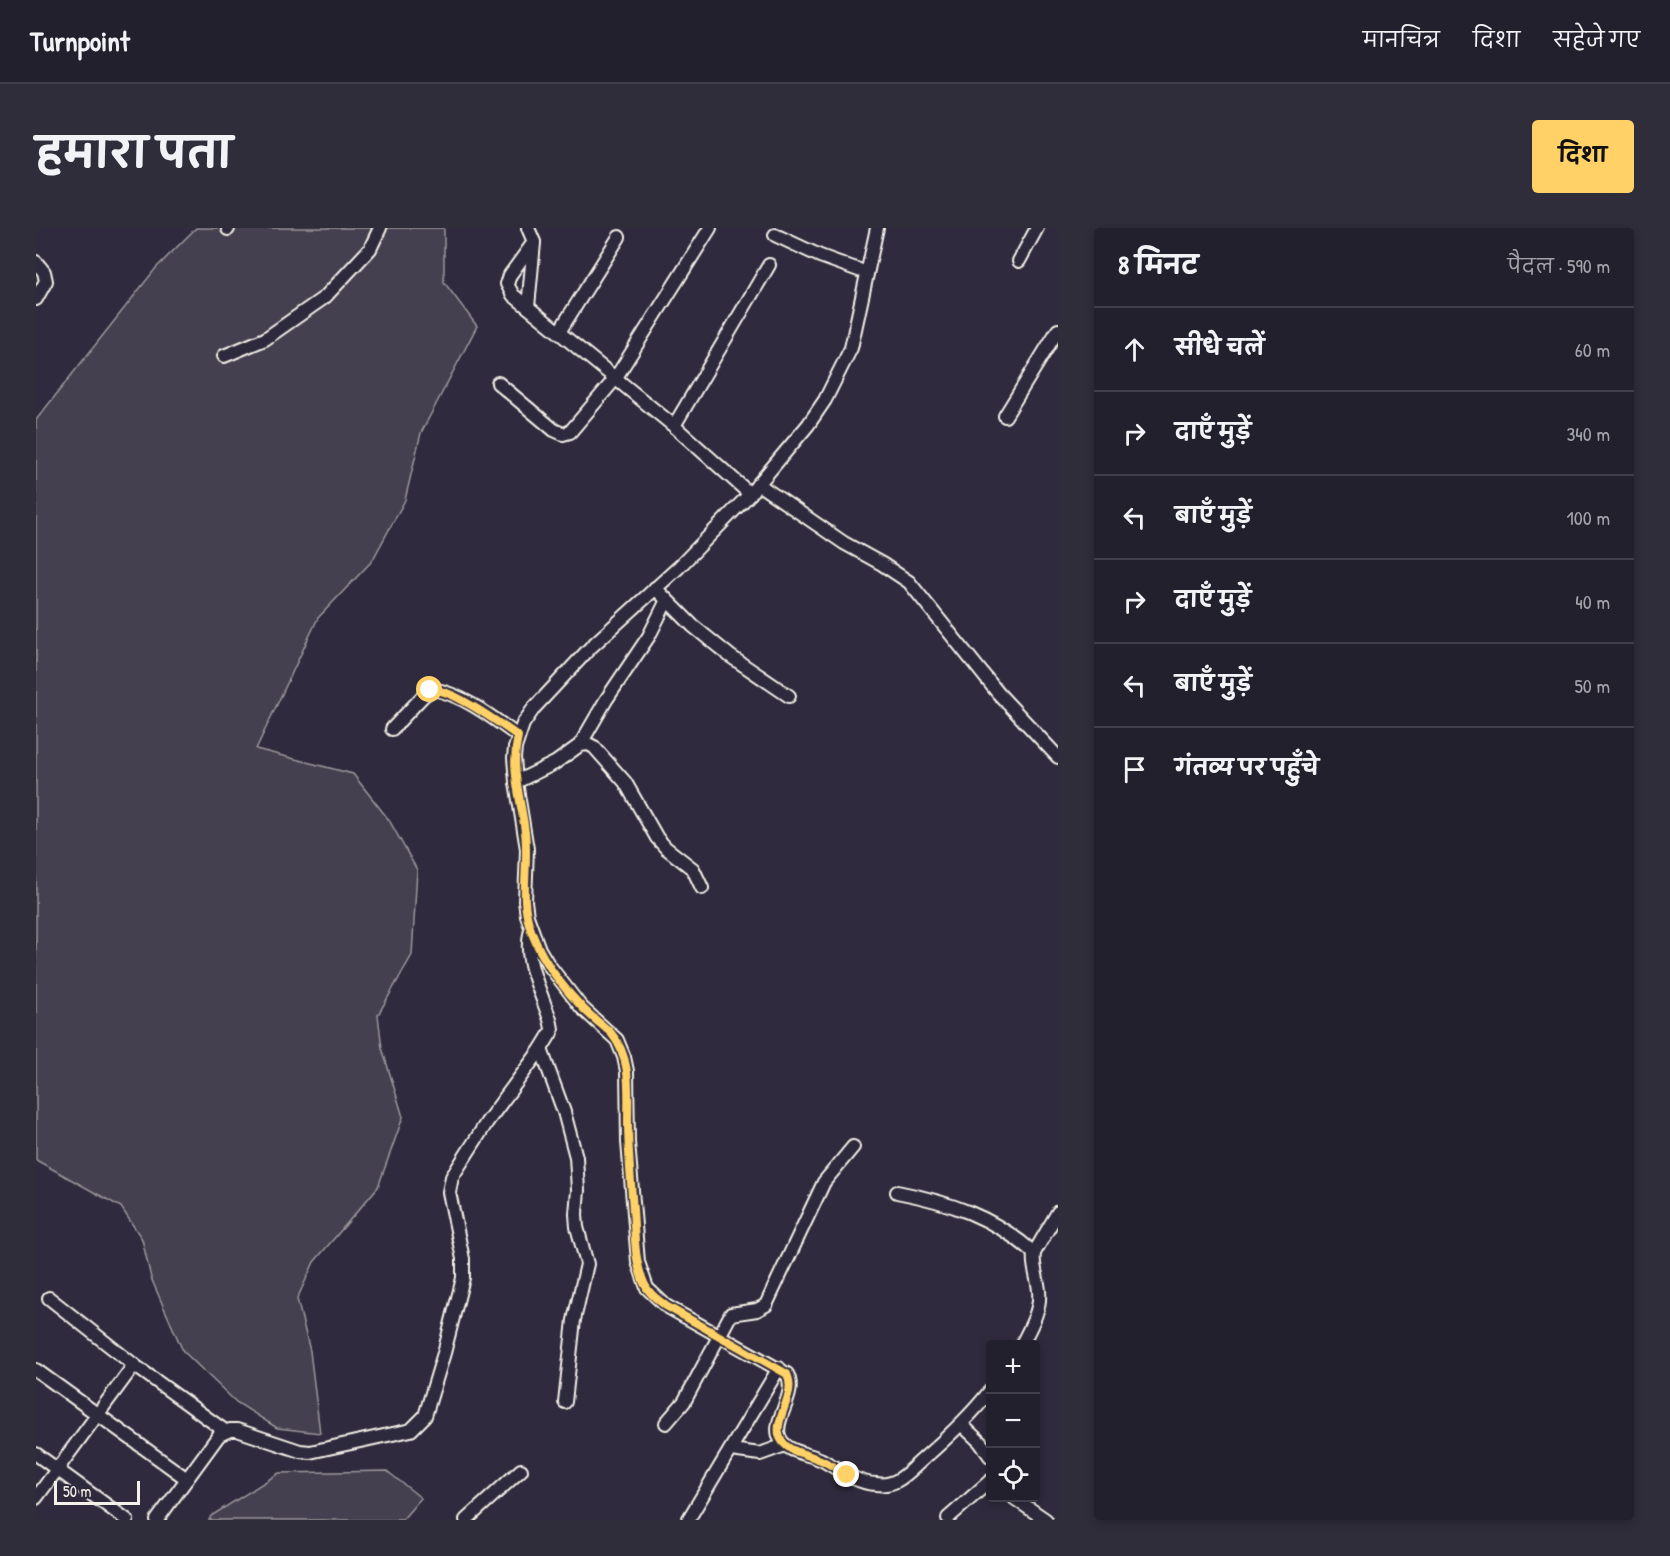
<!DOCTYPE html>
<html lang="hi">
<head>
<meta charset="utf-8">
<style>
  body { margin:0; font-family:"Patrick Hand","Playpen Sans Deva",sans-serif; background:#2f2d3a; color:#f1f3f6 }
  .controls { position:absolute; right:18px; bottom:18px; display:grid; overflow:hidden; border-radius:6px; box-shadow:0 3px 9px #0003 }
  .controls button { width:54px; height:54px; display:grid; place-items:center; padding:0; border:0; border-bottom:2px solid #403e4a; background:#23202e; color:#f1f3f6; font:30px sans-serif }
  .scale { position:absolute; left:18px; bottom:15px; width:86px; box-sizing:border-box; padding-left:6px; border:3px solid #f4f1e8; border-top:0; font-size:16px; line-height:21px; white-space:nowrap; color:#f4f1e8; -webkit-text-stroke:4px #2f2a3d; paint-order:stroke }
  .stop { position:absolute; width:18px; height:18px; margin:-14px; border:4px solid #ffd166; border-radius:50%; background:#fff }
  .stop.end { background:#ffd166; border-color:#fff; box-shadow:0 2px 6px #0008 }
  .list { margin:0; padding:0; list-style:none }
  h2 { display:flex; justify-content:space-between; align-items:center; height:78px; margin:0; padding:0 24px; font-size:26px }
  h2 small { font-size:20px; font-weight:400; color:#a3a3aa }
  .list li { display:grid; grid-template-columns:39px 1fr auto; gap:18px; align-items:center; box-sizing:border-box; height:84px; padding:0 24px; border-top:2px solid #403e4a }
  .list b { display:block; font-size:22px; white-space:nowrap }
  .list em { font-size:20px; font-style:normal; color:#a3a3aa }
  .icon { flex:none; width:33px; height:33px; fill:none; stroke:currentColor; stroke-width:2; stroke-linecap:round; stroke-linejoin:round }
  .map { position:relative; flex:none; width:1022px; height:1292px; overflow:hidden; border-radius:6px }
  header { display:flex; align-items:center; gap:36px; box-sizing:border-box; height:84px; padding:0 30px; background:#23202e; border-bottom:2px solid #403e4a }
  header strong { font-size:28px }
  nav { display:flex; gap:33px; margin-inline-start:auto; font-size:21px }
  .intro { display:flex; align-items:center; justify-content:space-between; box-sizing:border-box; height:144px; padding:0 36px }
  h1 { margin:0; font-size:42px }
  .button { padding:15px 27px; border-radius:6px; background:#ffd166; color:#111; font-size:21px; font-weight:700 }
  main { display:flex; gap:36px; padding:0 36px }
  aside { flex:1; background:#23202e; border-radius:6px; box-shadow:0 3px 9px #0003 }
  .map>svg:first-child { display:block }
  .green { fill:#454050; stroke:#9c989c; stroke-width:1.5 }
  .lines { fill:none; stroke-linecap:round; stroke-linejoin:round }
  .minor-casing { stroke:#f4f1e8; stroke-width:16 }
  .minor { stroke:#2f2a3d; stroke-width:12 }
  .route { stroke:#ffd166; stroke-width:8 }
</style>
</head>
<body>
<header>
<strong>Turnpoint</strong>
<nav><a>मानचित्र</a><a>दिशा</a><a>सहेजे गए</a></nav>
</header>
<div class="intro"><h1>हमारा पता</h1><a class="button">दिशा</a></div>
<main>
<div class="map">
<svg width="1022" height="1292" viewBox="0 0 1022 1292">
  <rect width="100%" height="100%" fill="#2f2a3d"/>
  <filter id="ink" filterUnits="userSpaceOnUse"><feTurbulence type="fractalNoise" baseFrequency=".0167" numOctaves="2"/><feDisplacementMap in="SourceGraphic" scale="12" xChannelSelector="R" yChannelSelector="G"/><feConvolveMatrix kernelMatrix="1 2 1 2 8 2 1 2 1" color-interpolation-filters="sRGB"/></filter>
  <g filter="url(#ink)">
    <g class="green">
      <path d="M160,0h248v54l33,44 -56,107 -16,67 -33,61 -54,57 -62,131 97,25 36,46 28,50 -5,85 -34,60 4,33 21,69 -25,70 -64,75 -17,37 13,52 10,82 -43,-5 -41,-26 -53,-51 -32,-73 -9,-39 -21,-32 -85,-47v-740l120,-152z"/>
      <path d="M351,1243l34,27 -19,22h-193l2,-4 68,-43z"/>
    </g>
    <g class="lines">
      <defs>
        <g id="minor">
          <path d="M192,0v1"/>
          <path d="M492,0l6,14 -24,33 -3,9 6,11 161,131 76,68"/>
          <path d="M841,0l-26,120 -26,52 -17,25 -58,69 -71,73 -87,79 -58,62 -11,16 -8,24 -1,10 2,24 11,67 -2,52 2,15 12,33 9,15 33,43 36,33 7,17 3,14 1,71 10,120 9,26 19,18 121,68c11,21 -14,44 -8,62 6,17 29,17 43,24 17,9 33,23 54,24 7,1 15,0 22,-4 9,-5 17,-14 25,-21 24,-21 47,-42 67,-68"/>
          <path d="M739,7l45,21 47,17"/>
          <path d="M983,33l18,-33"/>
          <path d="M0,34l8,10 2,9 -10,18"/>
          <path d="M492,79l6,-64"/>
          <path d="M523,104l60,-95"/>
          <path d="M188,128l41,-17 60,-42 45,-48 10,-21"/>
          <path d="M462,155l56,47 9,4 7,-2 45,-53 95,-151"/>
          <path d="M969,188l53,-86"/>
          <path d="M638,198l95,-161"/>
          <path d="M722,256l86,59 38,21 27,18 89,111 60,64"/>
          <path d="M619,360l38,38 37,30 59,40"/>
          <path d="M356,501l32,-34 9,-6c31,6 60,29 85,47"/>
          <path d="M544,517l26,-45 43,-64 18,-36"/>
          <path d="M480,554l39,-19 25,-18 8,-1 6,3 31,35 32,56 9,10 27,21 9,19"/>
          <path d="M505,821l23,63 12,45 2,33 -2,24 1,13 10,37 -13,56 -9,82"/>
          <path d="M861,964c52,10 97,25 137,61"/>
          <path d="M13,1070l85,67 91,66"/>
          <path d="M986,1116c8,-16 19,-34 17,-53 -1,-13 -7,-25 -5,-38l24,-41"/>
          <path d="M0,1142l151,109"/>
          <path d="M630,1195l18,-21 47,-88 26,-4 9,-5 58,-123 29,-35"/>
          <path d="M926,1197l18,17 10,14"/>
          <path d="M695,1222l29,4 25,-9"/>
          <path d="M0,1226l91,66"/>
          <path d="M0,1270l98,-133"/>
          <path d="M978,1270l32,22"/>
          <path d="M912,1290l42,-37"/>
          <path d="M121,1292l62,-85 11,-5h7l63,21 10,1 101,-22 14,-14 19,-63 19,-75v-19l-14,-67 3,-15 35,-55 54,-73 11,-18c0,-10 -5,-19 -8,-28 -9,-25 -20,-47 -13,-74"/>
          <path d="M430,1292l55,-50"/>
          <path d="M652,1292l91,-152"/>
        </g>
      </defs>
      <use href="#minor" class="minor-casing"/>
      <use href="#minor" class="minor"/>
    </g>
  </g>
  <g class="lines" filter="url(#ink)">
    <path class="route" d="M394,462c20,-3 70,34 88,46 -8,34 3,62 7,96 3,23 -1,46 0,69 2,38 29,77 55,104 9,11 21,18 31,28 21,25 17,58 17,89 0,29 3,58 5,88 2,23 1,51 11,73 4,10 13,16 22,23l121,68c11,22 -18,49 -5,67 9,13 28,13 41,20 8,4 16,9 24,14"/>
  </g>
</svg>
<div class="controls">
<button>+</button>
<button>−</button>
<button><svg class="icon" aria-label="locate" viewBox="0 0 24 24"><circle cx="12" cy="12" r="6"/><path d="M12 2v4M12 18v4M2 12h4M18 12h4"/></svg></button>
</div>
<div class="scale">50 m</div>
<div class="stop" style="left:394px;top:462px"></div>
<div class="stop end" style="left:811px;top:1247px"></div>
</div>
<aside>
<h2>8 मिनट<small>पैदल · 590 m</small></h2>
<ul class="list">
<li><svg class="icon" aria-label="ahead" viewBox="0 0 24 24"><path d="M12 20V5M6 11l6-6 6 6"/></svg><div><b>सीधे चलें</b></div><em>60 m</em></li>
<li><svg class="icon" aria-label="right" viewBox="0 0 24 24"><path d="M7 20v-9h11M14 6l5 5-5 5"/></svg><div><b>दाएँ मुड़ें</b></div><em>340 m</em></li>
<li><svg class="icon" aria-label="left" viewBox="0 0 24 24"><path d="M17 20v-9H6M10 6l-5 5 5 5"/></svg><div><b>बाएँ मुड़ें</b></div><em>100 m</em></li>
<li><svg class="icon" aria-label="right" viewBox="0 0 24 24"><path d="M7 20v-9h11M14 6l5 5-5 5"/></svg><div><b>दाएँ मुड़ें</b></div><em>40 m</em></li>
<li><svg class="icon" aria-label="left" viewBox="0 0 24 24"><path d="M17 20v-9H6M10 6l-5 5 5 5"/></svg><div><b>बाएँ मुड़ें</b></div><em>50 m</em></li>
<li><svg class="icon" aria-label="arrive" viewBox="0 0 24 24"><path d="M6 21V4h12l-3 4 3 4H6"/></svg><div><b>गंतव्य पर पहुँचे</b></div></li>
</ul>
</aside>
</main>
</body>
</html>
